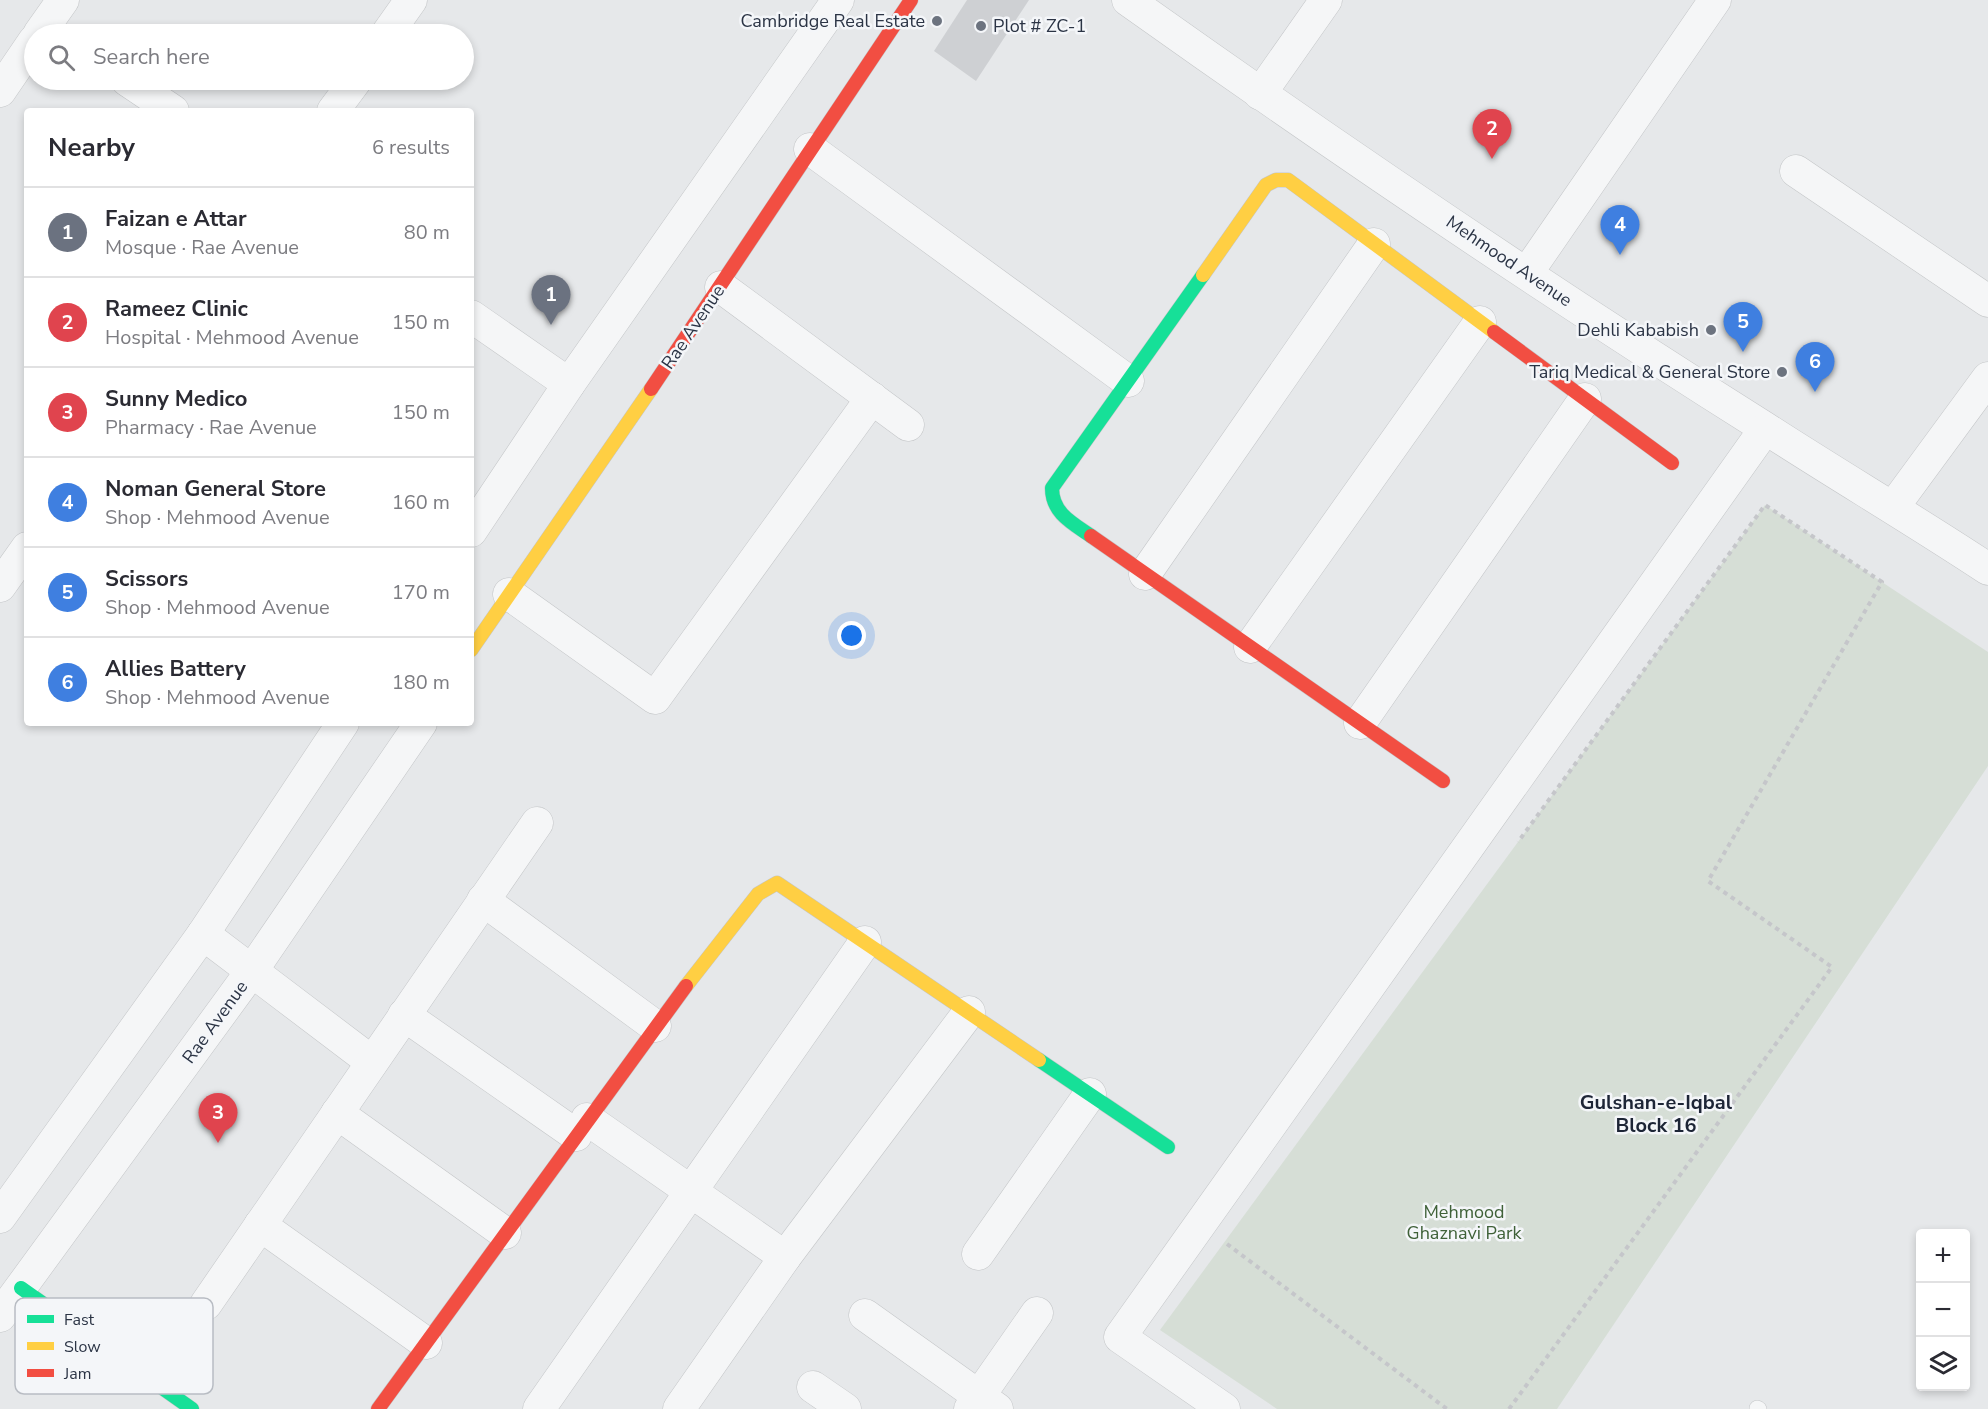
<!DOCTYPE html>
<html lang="en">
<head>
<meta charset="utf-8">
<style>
  body { margin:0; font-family:"Nunito Sans",sans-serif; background:#f7f7f7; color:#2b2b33 }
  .controls { position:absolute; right:18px; bottom:18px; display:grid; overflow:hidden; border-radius:6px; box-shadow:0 3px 9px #0003 }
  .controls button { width:54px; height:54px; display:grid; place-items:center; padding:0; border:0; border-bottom:2px solid #e1e1e2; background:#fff; color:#2b2b33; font:30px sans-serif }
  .you { position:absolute; left:852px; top:636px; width:21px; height:21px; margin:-15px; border:4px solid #fff; border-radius:50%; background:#1a73e8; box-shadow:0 0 0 9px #1a73e833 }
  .badge { display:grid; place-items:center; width:39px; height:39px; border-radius:50%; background:#6c737f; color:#fff; font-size:20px; font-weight:700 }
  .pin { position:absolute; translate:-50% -50px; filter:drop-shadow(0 2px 3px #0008) }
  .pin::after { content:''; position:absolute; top:32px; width:21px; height:18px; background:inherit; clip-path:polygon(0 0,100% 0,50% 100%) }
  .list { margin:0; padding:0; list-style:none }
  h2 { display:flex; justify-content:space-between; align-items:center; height:78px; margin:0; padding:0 24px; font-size:26px }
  h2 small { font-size:20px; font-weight:400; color:#7c7c81 }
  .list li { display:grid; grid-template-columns:39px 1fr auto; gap:18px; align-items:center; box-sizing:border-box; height:90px; padding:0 24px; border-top:2px solid #e1e1e2 }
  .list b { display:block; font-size:22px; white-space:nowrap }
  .list p { margin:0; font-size:20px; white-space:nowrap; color:#7c7c81 }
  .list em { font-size:20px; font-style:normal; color:#7c7c81 }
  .icon { flex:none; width:33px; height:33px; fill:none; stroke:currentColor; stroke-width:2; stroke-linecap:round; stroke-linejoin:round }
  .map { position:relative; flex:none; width:1988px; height:1409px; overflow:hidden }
  .search { position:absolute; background:#fff; box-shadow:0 3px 9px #0003; left:24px; top:24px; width:450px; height:66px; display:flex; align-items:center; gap:15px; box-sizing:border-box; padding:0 21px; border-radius:33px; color:#7c7c81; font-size:22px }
  .panel { position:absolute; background:#fff; box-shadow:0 3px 9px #0003; left:24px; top:108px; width:450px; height:618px; border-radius:6px }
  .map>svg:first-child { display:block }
  .green { fill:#d6ded6 }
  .building { fill:#ced0d3 }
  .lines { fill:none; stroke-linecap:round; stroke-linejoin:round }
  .lane-casing { stroke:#c4c6c8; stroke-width:16 }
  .street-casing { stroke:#c4c6c8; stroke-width:33 }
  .fast-casing { stroke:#c4c6c8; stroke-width:15 }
  .slow-casing { stroke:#c4c6c8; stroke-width:15 }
  .jam-casing { stroke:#c4c6c8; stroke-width:15 }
  .path { stroke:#c5c6ca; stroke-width:4; stroke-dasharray:4.5 4.5; stroke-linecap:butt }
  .lane { stroke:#f5f6f7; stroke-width:15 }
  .street { stroke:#f5f6f7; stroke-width:32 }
  .fast { stroke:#16e098; stroke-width:14 }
  .slow { stroke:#ffcf43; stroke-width:14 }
  .jam { stroke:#f24e42; stroke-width:14 }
  .poi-dot { fill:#6c737f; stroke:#f4f6f9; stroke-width:2 }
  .labels { text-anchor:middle; stroke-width:5; stroke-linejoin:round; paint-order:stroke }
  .poi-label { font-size:18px; fill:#2b3445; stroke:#f4f6f9; text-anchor:end }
  .street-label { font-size:18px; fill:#2b3445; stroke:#f4f6f9 }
  .park-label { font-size:18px; fill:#3f6138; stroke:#f4f6f9 }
  .neighbourhood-label { font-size:20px; font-weight:bold; fill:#1d2536; stroke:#f4f6f9 }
  .key { fill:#f4f6f9; stroke:#b8bcc3; stroke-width:1.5 }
  .key-label { font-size:16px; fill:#2b3445 }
</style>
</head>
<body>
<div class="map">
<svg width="1988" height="1409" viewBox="0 0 1988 1409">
  <rect width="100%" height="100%" fill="#e6e8ea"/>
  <path class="green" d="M1765,505l223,147v114l-431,643h-280l-117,-79z"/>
  <path class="building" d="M967,0h62l-53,81 -42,-30z"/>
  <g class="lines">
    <defs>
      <path id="lane" d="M1757,1408l2,1"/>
      <g id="street">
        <path d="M1128,0c208,148 421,292 637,428 74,48 149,92 223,141"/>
        <path d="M39,34l24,-34"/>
        <path d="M387,34l24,-34"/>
        <path d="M127,80l46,31"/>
        <path d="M0,91l34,-50"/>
        <path d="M1260,94l66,-94"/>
        <path d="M333,111l23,-31"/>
        <path d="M810,149l318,232"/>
        <path d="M1796,171l192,130"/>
        <path d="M1527,273l188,-273"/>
        <path d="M721,287l187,138"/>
        <path d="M471,316l98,68"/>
        <path d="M1894,506l94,-128"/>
        <path d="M471,531l98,-147 269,-384"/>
        <path d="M1145,574l229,-330"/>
        <path d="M0,586l27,-38"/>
        <path d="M509,594l146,104 217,-300"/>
        <path d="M1250,647l230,-325"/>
        <path d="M1360,723l225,-324"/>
        <path d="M483,900l172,126"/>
        <path d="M203,934l169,128"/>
        <path d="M404,1015l172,120"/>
        <path d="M337,1113l168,120"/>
        <path d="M587,1119l198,138"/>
        <path d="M0,1217l203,-283 140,-211"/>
        <path d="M260,1225l166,118"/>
        <path d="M978,1254l112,-160"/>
        <path d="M206,1304l331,-481"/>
        <path d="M865,1315l132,94"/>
        <path d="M0,1316l251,-344 170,-249"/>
        <path d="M813,1387l32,22"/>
        <path d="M539,1409l326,-467"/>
        <path d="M679,1409l106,-152 184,-245"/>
        <path d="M970,1409l67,-96"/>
        <path d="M1224,1409l-104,-72 645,-908"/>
      </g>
      <g id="fast">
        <path d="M1091,536c-19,-13 -39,-23 -39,-48l151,-213"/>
        <path d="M1039,1060l129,87"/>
        <path d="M21,1288l171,121"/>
      </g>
      <g id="slow">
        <path d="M1203,275l63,-90 10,-5h12l206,152"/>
        <path d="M471,650l180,-261"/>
        <path d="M686,986l72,-92 19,-11 262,177"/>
      </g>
      <g id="jam">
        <path d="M1494,332l178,131"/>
        <path d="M651,389l260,-389"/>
        <path d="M1091,536l352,245"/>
        <path d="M378,1409l308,-423"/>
      </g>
    </defs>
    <use href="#lane" class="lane-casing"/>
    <use href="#street" class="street-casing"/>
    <use href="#fast" class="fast-casing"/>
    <use href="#slow" class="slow-casing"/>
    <use href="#jam" class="jam-casing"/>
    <g class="path">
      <path d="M1227,1244l220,165"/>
      <path d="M1509,1409l323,-442 -124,-86 174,-299 -117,-77 -247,337"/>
    </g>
    <use href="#lane" class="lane"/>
    <use href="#street" class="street"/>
    <use href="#fast" class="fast"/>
    <use href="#slow" class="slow"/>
    <use href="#jam" class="jam"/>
  </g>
  <g class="poi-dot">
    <circle cx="937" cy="21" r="6"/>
    <circle cx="981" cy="26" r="6"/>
    <circle cx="1711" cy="330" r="6"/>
    <circle cx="1782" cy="372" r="6"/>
  </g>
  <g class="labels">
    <g class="poi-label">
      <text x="925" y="27">Cambridge Real Estate</text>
      <text x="993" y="32" text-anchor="start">Plot # ZC-1</text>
      <text x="1699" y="336">Dehli Kababish</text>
      <text x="1770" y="378">Tariq Medical &amp; General Store</text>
    </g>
    <g class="street-label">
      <text transform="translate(1509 261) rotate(34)" y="6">Mehmood Avenue</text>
      <text transform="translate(693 327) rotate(-56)" y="6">Rae Avenue</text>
      <text transform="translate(215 1022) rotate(-54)" y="6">Rae Avenue</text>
    </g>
    <g class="park-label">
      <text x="1464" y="1218">Mehmood<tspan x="1464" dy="21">Ghaznavi Park</tspan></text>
    </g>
    <g class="neighbourhood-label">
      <text x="1656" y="1109">Gulshan-e-Iqbal<tspan x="1656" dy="23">Block 16</tspan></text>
    </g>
  </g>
  <rect x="15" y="1298" width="198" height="96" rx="9" class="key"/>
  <rect x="27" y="1315" width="27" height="8" fill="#16e098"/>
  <rect x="27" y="1342" width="27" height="8" fill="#ffcf43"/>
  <rect x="27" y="1369" width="27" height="8" fill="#f24e42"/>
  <g class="key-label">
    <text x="64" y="1325">Fast</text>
    <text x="64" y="1352">Slow</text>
    <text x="64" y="1379">Jam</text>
  </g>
</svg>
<div class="controls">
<button>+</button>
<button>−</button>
<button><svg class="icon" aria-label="layers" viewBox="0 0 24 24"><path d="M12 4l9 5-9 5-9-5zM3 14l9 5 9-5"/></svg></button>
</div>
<div class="you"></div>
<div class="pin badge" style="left:551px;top:325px;background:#6b7280">1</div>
<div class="pin badge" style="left:1492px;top:159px;background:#e0444e">2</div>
<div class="pin badge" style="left:218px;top:1143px;background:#e0444e">3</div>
<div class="pin badge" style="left:1620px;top:255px;background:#3f7fe0">4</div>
<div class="pin badge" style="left:1743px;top:352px;background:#3f7fe0">5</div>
<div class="pin badge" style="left:1815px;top:392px;background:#3f7fe0">6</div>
<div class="search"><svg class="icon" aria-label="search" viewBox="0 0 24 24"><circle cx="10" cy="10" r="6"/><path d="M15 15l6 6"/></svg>Search here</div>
<section class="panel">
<h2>Nearby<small>6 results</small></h2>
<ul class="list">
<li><span class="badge" style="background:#6b7280">1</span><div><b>Faizan e Attar</b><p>Mosque · Rae Avenue</p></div><em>80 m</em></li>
<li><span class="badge" style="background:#e0444e">2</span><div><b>Rameez Clinic</b><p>Hospital · Mehmood Avenue</p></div><em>150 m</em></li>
<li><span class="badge" style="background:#e0444e">3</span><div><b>Sunny Medico</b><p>Pharmacy · Rae Avenue</p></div><em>150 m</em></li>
<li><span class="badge" style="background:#3f7fe0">4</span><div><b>Noman General Store</b><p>Shop · Mehmood Avenue</p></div><em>160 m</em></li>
<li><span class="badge" style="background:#3f7fe0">5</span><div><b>Scissors</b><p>Shop · Mehmood Avenue</p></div><em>170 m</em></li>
<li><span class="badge" style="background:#3f7fe0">6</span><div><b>Allies Battery</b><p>Shop · Mehmood Avenue</p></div><em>180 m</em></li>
</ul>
</section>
</div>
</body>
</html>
